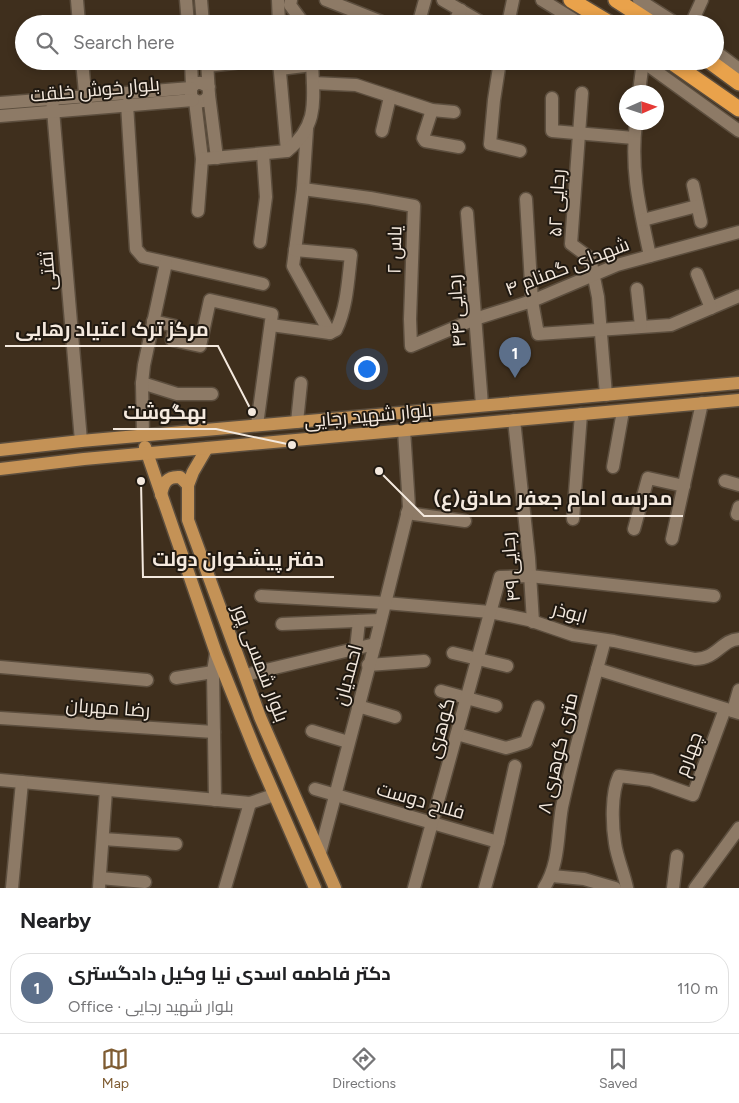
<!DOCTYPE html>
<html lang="en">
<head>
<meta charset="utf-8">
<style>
  body { margin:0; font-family:Figtree,Cairo,sans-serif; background:#f6f6f6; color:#202124 }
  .compass { position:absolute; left:619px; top:85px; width:45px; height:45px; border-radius:50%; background:#fff; box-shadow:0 2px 8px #0003; rotate:87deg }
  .you { position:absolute; left:366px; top:368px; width:18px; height:18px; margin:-12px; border:4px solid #fff; border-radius:50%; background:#1a73e8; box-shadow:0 0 0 8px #1a73e833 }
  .badge { display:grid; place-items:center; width:32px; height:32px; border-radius:50%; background:#7f5c32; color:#fff; font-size:16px; font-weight:700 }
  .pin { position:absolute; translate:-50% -41px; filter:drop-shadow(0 1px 2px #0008) }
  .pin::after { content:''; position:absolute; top:26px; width:18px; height:15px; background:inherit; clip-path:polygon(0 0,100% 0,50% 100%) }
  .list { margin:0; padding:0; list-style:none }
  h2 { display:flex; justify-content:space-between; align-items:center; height:65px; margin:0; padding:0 20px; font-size:21px }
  h2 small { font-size:16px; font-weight:400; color:#757577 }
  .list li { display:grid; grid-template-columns:32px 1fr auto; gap:15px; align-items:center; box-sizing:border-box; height:70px; margin:0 10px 10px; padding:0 10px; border:1px solid #e0e0e0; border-radius:20px }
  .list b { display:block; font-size:19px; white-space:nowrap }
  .list p { margin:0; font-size:16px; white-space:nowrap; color:#757577 }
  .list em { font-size:16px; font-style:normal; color:#757577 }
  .icon { flex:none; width:28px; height:28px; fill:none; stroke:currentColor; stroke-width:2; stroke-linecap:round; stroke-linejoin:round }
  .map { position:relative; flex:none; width:739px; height:888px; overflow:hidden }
  .search { position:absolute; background:#fff; box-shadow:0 2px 8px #0003; left:15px; right:15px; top:15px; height:55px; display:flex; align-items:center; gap:12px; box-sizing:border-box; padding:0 18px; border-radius:28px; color:#757577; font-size:19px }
  .sheet { height:145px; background:#fff }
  nav { display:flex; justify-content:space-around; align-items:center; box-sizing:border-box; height:70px; border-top:1px solid #e0e0e0; background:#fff; font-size:14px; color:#757577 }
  nav a { display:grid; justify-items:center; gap:2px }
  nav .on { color:#7f5c32 }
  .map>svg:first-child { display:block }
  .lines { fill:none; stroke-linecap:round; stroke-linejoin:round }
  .minor-casing { stroke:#5c4e3e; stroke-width:15 }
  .major-casing { stroke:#5c4e3e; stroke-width:15 }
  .highway-casing { stroke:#5c4e3e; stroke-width:18 }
  .minor { stroke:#8d7a66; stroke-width:12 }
  .major { stroke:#c49256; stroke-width:12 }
  .highway { stroke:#e9a24b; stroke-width:15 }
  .labels { text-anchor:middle; stroke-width:4; stroke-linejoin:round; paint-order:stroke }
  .street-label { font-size:19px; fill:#f4e9de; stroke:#201911 }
  .leader { fill:none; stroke:#f4e9de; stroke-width:2 }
  .callout-dot { fill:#f4e9de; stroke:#201911; stroke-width:2 }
  .callout-label { font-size:20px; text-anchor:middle; font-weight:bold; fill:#f4e9de; stroke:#201911; stroke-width:4; stroke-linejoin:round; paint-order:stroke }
</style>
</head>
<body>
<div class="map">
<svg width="739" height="888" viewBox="0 0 739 888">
  <rect width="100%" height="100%" fill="#3f2f1d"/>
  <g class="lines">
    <defs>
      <g id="minor">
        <path d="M77,0l2,24"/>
        <path d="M186,0l2,24"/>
        <path d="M201,0l2,24"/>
        <path d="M278,0l1,24"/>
        <path d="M291,0l-1,5 14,19"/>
        <path d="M326,0l61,24"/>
        <path d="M443,0l41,24"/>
        <path d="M542,0l39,24"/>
        <path d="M639,0l38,24"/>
        <path d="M420,18l5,-18"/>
        <path d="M453,24l8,-14"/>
        <path d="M508,24l5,-24"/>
        <path d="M691,24l11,-24"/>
        <path d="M715,51l24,18"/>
        <path d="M82,61l4,42"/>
        <path d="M191,61l1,25"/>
        <path d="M207,61l2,34c-4,8 -13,9 -18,1v-8l5,-5h5l8,4"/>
        <path d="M279,61l8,90"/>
        <path d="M500,61l-6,39 -4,44 30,7"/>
        <path d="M642,61l97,70"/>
        <path d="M207,66l44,-5"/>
        <path d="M280,69l32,-4"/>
        <path d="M313,83l43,2 76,25 22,2"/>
        <path d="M639,92l4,-31"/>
        <path d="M582,93l-11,151 19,14 8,39 8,98"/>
        <path d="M209,95l8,63"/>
        <path d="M52,98l29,343"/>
        <path d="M552,98v33l82,7"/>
        <path d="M195,101l7,58 -4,52"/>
        <path d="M0,103l191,-15"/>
        <path d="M127,104l9,145 7,8 120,27"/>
        <path d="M432,110l-9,28 2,3 34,6"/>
        <path d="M0,116l193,-16"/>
        <path d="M636,122c-6,49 4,87 14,134"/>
        <path d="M307,129l-4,60 67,9 44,8 -4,113 1,27 64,-27 57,-18 85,-36 122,-33"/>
        <path d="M382,131l8,-34"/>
        <path d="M202,159l85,-8c33,-27 26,-52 25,-90"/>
        <path d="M693,185l8,37"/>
        <path d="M303,189l-10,77 37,67"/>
        <path d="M526,199l6,102 6,33 133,-9 68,-29"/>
        <path d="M467,213l15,192"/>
        <path d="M643,220l54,-14"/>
        <path d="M260,242l6,-45 -3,-43"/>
        <path d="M697,274l14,34"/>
        <path d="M637,289l4,37"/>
        <path d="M153,321l22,5 -3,14 28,6 10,-46 62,14 -15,111"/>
        <path d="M271,325l59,8 6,-3c11,-22 12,-50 15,-75l-56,-5"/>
        <path d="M142,383l35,11h35"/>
        <path d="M514,420l15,138 4,64"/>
        <path d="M297,422l4,-39"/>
        <path d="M143,435l-1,-52 2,-18 22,-102"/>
        <path d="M613,467l10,-56"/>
        <path d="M725,481l14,4"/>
        <path d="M407,513l58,8"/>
        <path d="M737,514l2,-7"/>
        <path d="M573,519l8,-105"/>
        <path d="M634,529l14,-51 36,8"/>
        <path d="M672,539l30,-136"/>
        <path d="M261,596l124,7 105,9 39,8 44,15 41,6 81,18c22,0 26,-19 44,-20"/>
        <path d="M282,624l98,-4"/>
        <path d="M356,649l3,-28"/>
        <path d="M453,653l54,13"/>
        <path d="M368,665l56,-4"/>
        <path d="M0,667l147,13"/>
        <path d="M597,669l142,44"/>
        <path d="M245,675l130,-31"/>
        <path d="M176,678l37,-6"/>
        <path d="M441,691l55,15"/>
        <path d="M358,706l37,11"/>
        <path d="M733,711l6,-21"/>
        <path d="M0,718l214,14"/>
        <path d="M312,731l36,11"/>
        <path d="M457,734l49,14 20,-6 12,-35"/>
        <path d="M0,780l250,23 24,-8"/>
        <path d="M315,789l183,53"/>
        <path d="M215,800l-2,-128 3,-19"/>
        <path d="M103,839l73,5"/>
        <path d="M320,853l55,-209 34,-137 -5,-77"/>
        <path d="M552,876l32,3 31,9"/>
        <path d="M100,878l45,4"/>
        <path d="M12,888l10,-106"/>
        <path d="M99,888l7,-98"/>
        <path d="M225,888l25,-85"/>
        <path d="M414,888l86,-311 30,-1 184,20"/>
        <path d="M485,888l13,-46 17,-76"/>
        <path d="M544,888c16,-25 13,-53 18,-81 12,-56 28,-112 43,-167"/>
        <path d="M627,888c-3,-15 -10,-30 -12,-45 -3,-18 -4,-50 4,-67l32,4 42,15 32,-86"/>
        <path d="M673,888l4,-32"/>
        <path d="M695,888l44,-60"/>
      </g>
      <g id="major">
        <path d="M145,447l71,206 41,102 58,133"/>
        <path d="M207,448l-14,24 -5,13v35l72,197 75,171"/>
        <path d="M0,450l81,-9 658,-58"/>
        <path d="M0,469l84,-10 655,-59"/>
        <path d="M161,495c2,-12 6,-19 19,-18l8,8"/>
      </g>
      <g id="highway">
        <path d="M571,0l40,24"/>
        <path d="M616,0l37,24"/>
        <path d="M670,61l69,48"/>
        <path d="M709,61l30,22"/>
      </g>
    </defs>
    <use href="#minor" class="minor-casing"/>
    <use href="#major" class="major-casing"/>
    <use href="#highway" class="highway-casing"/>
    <use href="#minor" class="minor"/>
    <use href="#major" class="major"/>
    <use href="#highway" class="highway"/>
  </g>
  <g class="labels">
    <g class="street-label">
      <text transform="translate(95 89) rotate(-5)" y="7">بلوار خوش خلقت</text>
      <text transform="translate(556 203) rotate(-87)" y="7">رجایی ۵۲</text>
      <text transform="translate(394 250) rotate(-89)" y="7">یاس ۲</text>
      <text transform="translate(567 266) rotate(-21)" y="7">شهدای گمنام ۴</text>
      <text transform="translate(47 271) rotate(-95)" y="7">ثقتی</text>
      <text transform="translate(456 311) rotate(-94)" y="7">رجایی ۴۴</text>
      <text transform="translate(368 415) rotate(-5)" y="7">بلوار شهید رجایی</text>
      <text transform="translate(510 567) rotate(-95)" y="7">رجایی ۴۹</text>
      <text transform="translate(570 612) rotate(15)" y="7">ابوذر</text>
      <text transform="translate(261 663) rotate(69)" y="7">بلوار شمسی پور</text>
      <text transform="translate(347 675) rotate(-75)" y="7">احمدیان</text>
      <text transform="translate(108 707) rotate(4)" y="7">رضا مهربان</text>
      <text transform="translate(440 728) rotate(-75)" y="7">گوهری</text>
      <text transform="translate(557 753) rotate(-77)" y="7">۸ متری گوهری</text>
      <text transform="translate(688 754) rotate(-70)" y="7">چهارم</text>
      <text transform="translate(421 800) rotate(16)" y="7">فلاح دوست</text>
    </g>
  </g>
  <path class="leader" d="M252 412L218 346H5M292 445L216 429H113M379 471L424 516H683M141 481L143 577H334"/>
  <g class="callout-dot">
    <circle cx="252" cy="412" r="5"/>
    <circle cx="292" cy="445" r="5"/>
    <circle cx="379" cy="471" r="5"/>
    <circle cx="141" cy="481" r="5"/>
  </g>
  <g class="callout-label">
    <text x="112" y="336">مرکز ترک اعتیاد رهایی</text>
    <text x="165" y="419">بهگوشت</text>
    <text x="553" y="505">مدرسه امام جعفر صادق(ع)</text>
    <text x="238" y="566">دفتر پیشخوان دولت</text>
  </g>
</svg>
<svg class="compass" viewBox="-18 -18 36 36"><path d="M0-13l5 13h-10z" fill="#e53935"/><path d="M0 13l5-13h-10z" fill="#757577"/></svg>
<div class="you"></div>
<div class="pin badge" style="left:515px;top:378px;background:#5c6f8a">1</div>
<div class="search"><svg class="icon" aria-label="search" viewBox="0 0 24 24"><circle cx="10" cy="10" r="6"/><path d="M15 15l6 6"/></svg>Search here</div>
</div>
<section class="sheet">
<h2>Nearby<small></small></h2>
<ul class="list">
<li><span class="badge" style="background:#5c6f8a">1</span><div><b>دکتر فاطمه اسدی نیا وکیل دادگستری</b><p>Office · بلوار شهید رجایی</p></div><em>110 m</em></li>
</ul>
</section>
<nav>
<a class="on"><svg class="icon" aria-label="map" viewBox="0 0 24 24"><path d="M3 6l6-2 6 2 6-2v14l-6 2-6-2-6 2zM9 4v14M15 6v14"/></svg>Map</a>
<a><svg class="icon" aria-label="directions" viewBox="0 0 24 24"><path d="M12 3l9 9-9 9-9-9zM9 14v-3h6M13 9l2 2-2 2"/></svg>Directions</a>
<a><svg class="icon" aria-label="saved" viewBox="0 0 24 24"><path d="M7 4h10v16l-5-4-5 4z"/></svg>Saved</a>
</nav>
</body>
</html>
